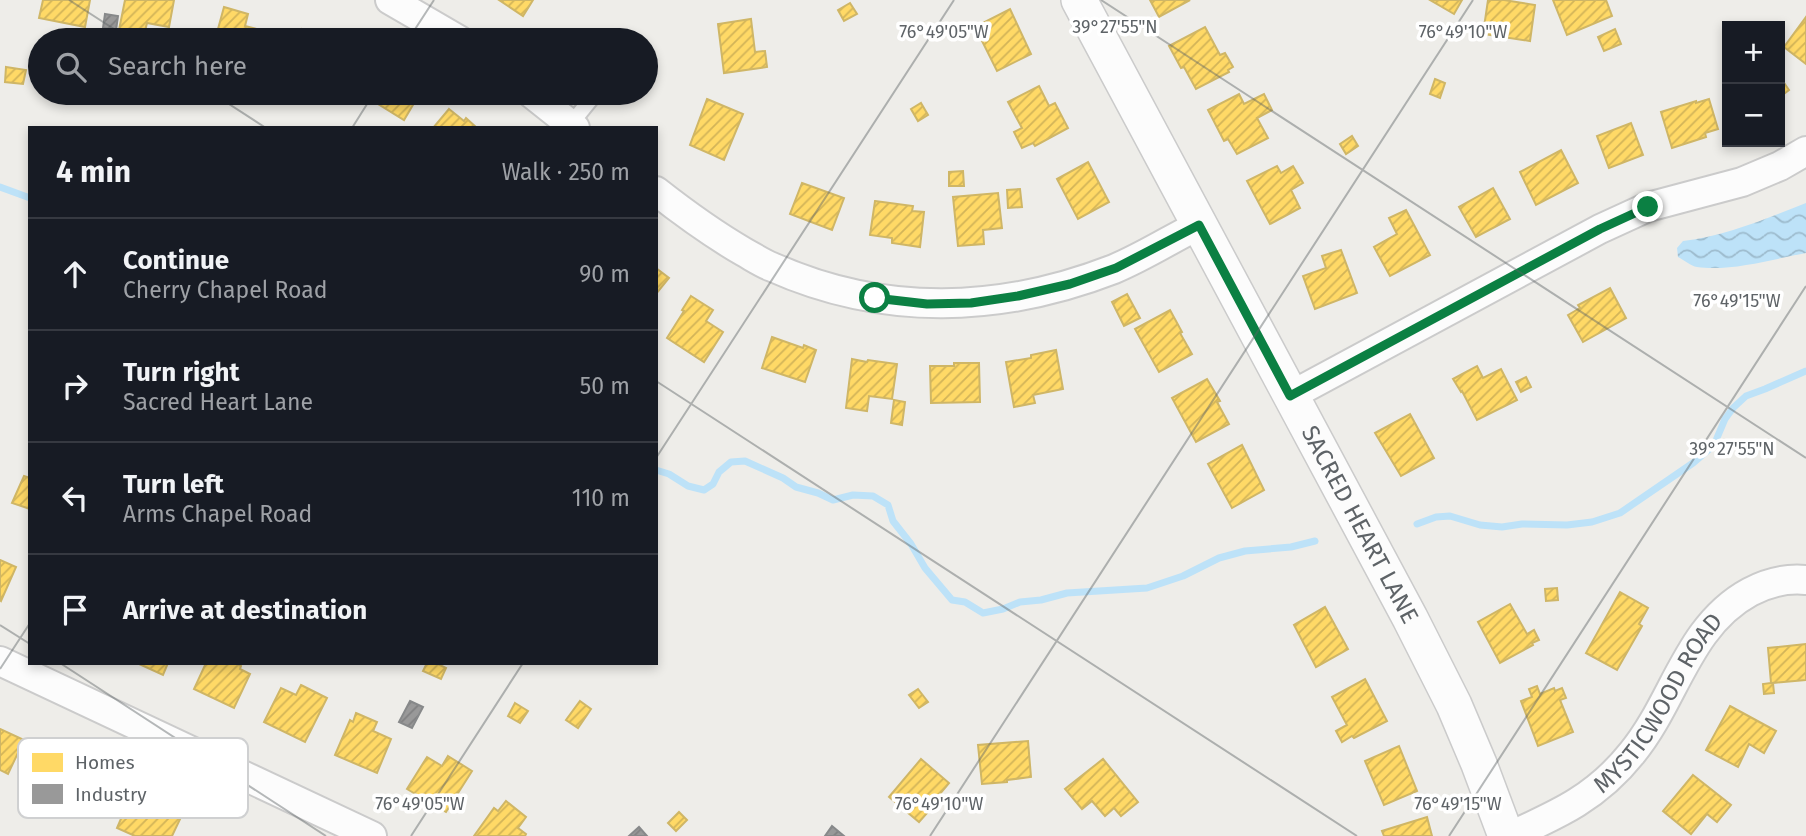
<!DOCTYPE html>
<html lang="en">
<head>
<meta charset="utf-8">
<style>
  body { margin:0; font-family:"Fira Sans",sans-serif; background:#242831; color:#f1f3f6 }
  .controls { position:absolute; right:21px; top:21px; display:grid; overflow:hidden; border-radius:0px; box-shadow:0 4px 10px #0003 }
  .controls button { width:63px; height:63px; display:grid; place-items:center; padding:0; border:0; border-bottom:2px solid #363941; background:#171b24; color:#f1f3f6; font:35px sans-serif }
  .stop { position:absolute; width:21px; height:21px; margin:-16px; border:5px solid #0b8043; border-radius:50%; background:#fff }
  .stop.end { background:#0b8043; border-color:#fff; box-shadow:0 2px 7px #0008 }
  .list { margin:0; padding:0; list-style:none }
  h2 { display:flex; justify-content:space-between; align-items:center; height:91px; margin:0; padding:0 28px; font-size:30px }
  h2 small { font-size:23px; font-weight:400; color:#9ea1a6 }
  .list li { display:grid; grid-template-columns:46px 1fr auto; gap:21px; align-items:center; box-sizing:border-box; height:112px; padding:0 28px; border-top:2px solid #363941 }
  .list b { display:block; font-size:26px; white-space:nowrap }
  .list p { margin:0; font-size:23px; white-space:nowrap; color:#9ea1a6 }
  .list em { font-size:23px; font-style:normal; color:#9ea1a6 }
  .icon { flex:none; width:38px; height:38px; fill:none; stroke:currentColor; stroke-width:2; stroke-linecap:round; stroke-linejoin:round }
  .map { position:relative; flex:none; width:1806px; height:836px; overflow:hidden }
  .search { position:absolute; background:#171b24; box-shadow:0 4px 10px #0003; left:28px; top:28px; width:630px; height:77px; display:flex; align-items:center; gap:18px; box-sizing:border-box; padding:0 24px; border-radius:38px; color:#9ea1a6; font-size:26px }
  .panel { position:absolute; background:#171b24; box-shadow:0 4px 10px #0003; left:28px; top:126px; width:630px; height:539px; border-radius:0px }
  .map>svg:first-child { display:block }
  .water { fill:url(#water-waves) }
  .homes { fill:url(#homes-hatch); stroke:#cfb666; stroke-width:2 }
  .industry { fill:url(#industry-hatch); stroke:#87898a; stroke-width:2 }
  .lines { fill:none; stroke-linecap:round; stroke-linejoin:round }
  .stream { stroke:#bde2f8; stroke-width:7 }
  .service-casing { stroke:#cbcbcb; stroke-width:18 }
  .minor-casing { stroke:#cbcbcb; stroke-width:32 }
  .tertiary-casing { stroke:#cbcbcb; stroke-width:38 }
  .service { stroke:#fcfcfc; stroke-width:14 }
  .minor { stroke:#fcfcfc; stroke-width:28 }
  .tertiary { stroke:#fcfcfc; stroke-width:35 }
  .route { stroke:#0b8043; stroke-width:9 }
  .ticks { fill:none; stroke:#5e6367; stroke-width:2; stroke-opacity:0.45 }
  .labels { text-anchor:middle; stroke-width:7; stroke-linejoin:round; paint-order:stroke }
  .street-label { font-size:24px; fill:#5e6367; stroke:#fff }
  .key { fill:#fff; stroke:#cfd0d1; stroke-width:2 }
  .key-label { font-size:19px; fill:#5e6367 }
  .ticks-label { font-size:18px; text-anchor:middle; fill:#5e6367; stroke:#fff; stroke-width:7; stroke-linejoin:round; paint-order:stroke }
</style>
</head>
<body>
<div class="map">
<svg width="1806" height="836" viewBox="0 0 1806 836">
  <defs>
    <pattern id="water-waves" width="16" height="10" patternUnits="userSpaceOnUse" patternTransform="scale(1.75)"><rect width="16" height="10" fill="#bde2f8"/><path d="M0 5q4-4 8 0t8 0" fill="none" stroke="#9dbbcd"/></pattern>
    <pattern id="homes-hatch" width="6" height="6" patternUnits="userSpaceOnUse" patternTransform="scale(1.75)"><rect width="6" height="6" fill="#ffd966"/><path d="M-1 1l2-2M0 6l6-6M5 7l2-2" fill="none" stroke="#d2b458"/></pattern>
    <pattern id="industry-hatch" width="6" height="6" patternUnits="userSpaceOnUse" patternTransform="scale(1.75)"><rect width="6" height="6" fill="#999"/><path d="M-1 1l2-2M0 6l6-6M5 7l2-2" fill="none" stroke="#808081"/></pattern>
  </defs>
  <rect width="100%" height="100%" fill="#eeede9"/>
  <path class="water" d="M1806,203v50c-32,6 -77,19 -109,14 -6,-1 -13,-7 -19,-10l-1,-9 6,-7c43,-5 84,-23 123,-38z"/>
  <g class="homes">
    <path d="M43,0h47l-5,27 -46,-9z"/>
    <path d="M125,0h49l-5,27 -22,-4 -3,12 -25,-5z"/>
    <path d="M499,0h34l-10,16z"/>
    <path d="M1150,0h40l-31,17z"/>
    <path d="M1430,0h32l-8,14z"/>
    <path d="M1488,0h16l31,5 -5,36 -47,-7z"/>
    <path d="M1553,0h53l6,16 -45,19z"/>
    <path d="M850,3l7,11 -13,7 -6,-11z"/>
    <path d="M224,7l24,7 -3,12 19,5 -2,9h-47z"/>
    <path d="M1010,9l21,45 -34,17 -22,-44z"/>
    <path d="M1806,17v47l-22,-17z"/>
    <path d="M751,19l4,33 10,-1 2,16 -43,6 -6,-49z"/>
    <path d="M1205,27l15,28 5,-2 8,14 -5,3 1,2 -33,17 -12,-22 -3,1 -12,-22z"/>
    <path d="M302,29l23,10v-2l8,3h-36z"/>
    <path d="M1615,29l6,15 -17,7 -6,-14z"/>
    <path d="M6,67l20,3 -3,14 -18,-2z"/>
    <path d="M1780,77l9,13 -9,7z"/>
    <path d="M1435,79l10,4 -5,15 -10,-4z"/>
    <path d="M1039,86l10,20 6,-3 13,25 -33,18 -2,-3 -11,5 -8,-16 8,-4 -14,-26z"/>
    <path d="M363,93h57l-16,27 -42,-26z"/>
    <path d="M1239,94l5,10 20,-10 8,16 -15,8 11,20 -31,16 -9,-15 -4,2 -16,-31z"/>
    <path d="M707,99l36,15 -19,46 -34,-15z"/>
    <path d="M1709,99l9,30 -13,4 1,4 -34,11 -11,-36 35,-11v2z"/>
    <path d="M921,103l7,12 -10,6 -7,-12z"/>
    <path d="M449,109l15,12 2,-3 11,10h-44z"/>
    <path d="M1631,123l12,32 -34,13 -12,-32z"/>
    <path d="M1352,136l6,10 -12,8 -6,-10z"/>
    <path d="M1561,150l17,33 -42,22 -16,-33z"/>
    <path d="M1088,162l21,40 -31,17 -21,-40z"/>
    <path d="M1277,166l4,7 12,-7 10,17 -12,7 9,18 -30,16 -23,-43z"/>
    <path d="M963,171l1,15h-15v-14z"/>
    <path d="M802,183l42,15 -12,32 -42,-16z"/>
    <path d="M1493,188l17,31 -34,18 -17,-30z"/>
    <path d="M1020,189l2,18 -14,1 -1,-18z"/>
    <path d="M998,193l4,35 -19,2 1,14 -26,2 -5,-49z"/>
    <path d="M875,201l38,5 -1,5 12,1 -4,35 -28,-4v-5l-22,-3z"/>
    <path d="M1406,210l24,45 -40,21 -16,-29 23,-13 -8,-16z"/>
    <path d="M1341,250l16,43 -42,16 -12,-33 23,-8 -4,-12z"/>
    <path d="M656,268l13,10 -13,16z"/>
    <path d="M1610,288l16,30 -43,24 -15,-27 12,-7 -2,-3z"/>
    <path d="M1127,294l13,24 -16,8 -12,-24z"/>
    <path d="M691,296l22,14 -7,11 17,11 -19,30 -37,-24 17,-27 -2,-1z"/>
    <path d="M1170,310l12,22 -2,1 12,21 -33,18 -24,-43z"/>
    <path d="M772,337l31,11 1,-3 12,5 -11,32 -43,-14z"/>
    <path d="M1056,350l7,39 -30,6 2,8 -21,4 -8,-45 25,-4v-3z"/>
    <path d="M852,359l15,3 1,-2 29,4 -5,35 -23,-3 -2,15 -21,-3z"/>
    <path d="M954,363h25l1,39 -49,1 -1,-37h24z"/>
    <path d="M1477,366l6,12 18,-9 16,31 -40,20 -15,-29 -1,1 -8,-13z"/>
    <path d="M1526,377l5,10 -10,5 -5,-10z"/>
    <path d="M1207,379l13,22 -3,1 12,22 -33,18 -24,-44z"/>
    <path d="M894,400l11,2 -3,23 -11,-2z"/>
    <path d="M1410,414l24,44 -33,18 -26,-43z"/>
    <path d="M1242,445l22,45 -32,18 -24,-44z"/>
    <path d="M24,476l6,2v31l-18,-6z"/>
    <path d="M0,560l16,7 -15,34 -1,-1z"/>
    <path d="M1557,588l1,12 -12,1 -1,-12z"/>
    <path d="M1620,592l28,16 -9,16 3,2 -25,44 -31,-17z"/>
    <path d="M1510,604l17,30 7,-4 5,10 -7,3 1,2 -33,18 -22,-41z"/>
    <path d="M1325,607l23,42 -32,18 -22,-42z"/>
    <path d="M1806,644v36l-33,3 1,10 -10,1 -1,-10 8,-1 -3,-35z"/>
    <path d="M137,663h31l-5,12z"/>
    <path d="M206,663h29l6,3 -1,3 10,5 -16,34 -40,-19z"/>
    <path d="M427,663h9l10,5 -5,11 -18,-8z"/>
    <path d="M1365,679l22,42 -33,17 -2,-2 -10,6 -6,-11 11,-6 -15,-28z"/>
    <path d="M301,685l26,13 -22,44 -41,-20 17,-34 15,7z"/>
    <path d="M1537,686l3,8 14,-6 1,3 7,-3 4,10 -6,2 13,32 -35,14 -17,-45 11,-4 -3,-8z"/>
    <path d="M918,689l10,13 -9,6 -10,-13z"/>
    <path d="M580,701l11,8 -13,19 -12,-8z"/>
    <path d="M515,703l13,8 -8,12 -12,-7z"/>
    <path d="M1730,706l46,25 -12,22 -15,-9 -11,23 -32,-17z"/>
    <path d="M356,713l21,9 -4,9 18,8 -14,34 -42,-18 15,-35 3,2z"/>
    <path d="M0,729l24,11 -16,34 -8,-4z"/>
    <path d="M1028,741l3,36 -24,3v2l-25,2 -4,-39z"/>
    <path d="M1399,746l18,45 -33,14 -19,-44z"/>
    <path d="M448,756l24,15 -26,41 -39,-23 20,-32 15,9z"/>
    <path d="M921,759l28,24 -16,19 2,2 -16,18 -30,-25z"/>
    <path d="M1103,759l35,43 -17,14 -7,-8 -9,8 -13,-15 -10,8 -17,-20z"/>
    <path d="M1693,775l38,30 -14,17 -10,-8 -16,20 -28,-23z"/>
    <path d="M132,793l50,22 -10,21h-37l-18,-8z"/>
    <path d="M506,801l20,16 -8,11 8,6 -1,2h-51l20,-28 4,3z"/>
    <path d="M679,812l8,8 -11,11 -8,-8z"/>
    <path d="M1427,817l5,19h-48l-2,-5z"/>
  </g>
  <g class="industry">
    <path d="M105,14l13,2 -2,14 -13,-2z"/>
    <path d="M410,701l13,6 -11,21 -13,-6z"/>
    <path d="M832,826l12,10h-19z"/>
    <path d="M639,827l8,9h-18z"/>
  </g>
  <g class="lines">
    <g class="stream">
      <path d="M0,187l30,11"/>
      <path d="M656,470l13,4 19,12 16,4 9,-6 6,-12 12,-10 14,-1 38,17 13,9 22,6 15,7 20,-5 20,1 15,9 5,16 18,23 14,24 27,32 13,2 18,11 20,-4 17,-7 21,-2 26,-7 80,-5 36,-12 36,-18 26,-7 46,-4 24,-6"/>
      <path d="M1417,524l19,-7 14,-1 30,9 22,2 20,-3 45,1 25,-3 28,-9 73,-50 21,-18 11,-26 8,-11 13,-12 19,-7 41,-18"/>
    </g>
    <defs>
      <path id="service" d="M570,125l26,-32"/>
      <g id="minor">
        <path d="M390,0l69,40"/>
        <path d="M531,93l44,35"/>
        <path d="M656,191c28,22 57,43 88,61 9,5 18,11 28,15 112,50 229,46 342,2 29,-12 57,-30 85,-44"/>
        <path d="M1290,396l310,-167 48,-22 94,-25 38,-16 26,-15"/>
        <path d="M0,661l372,175"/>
        <path id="s1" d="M1510,836c49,-22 87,-39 122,-83 43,-52 55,-127 118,-161 17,-9 36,-14 56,-12"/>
      </g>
      <g id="tertiary">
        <path id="s2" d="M1079,0l331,618 44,87 25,59 27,72"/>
      </g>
    </defs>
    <use href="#service" class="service-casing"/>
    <use href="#minor" class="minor-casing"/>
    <use href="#tertiary" class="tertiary-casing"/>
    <use href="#service" class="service"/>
    <use href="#minor" class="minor"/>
    <use href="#tertiary" class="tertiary"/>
  </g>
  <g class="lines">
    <path class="route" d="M875,298l52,6 44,-1 47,-7 52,-12 46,-16 83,-43 91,171 310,-167 48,-22"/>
  </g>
  <path class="ticks" d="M69,0l62,40M1101,0l705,458M408,40l26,-40M212,93l54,35M352,128l22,-35M656,381l701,455M656,458l298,-458M0,625l30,19M60,663l266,173M0,669l30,-46M411,836l112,-173M930,836l543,-836M1449,836l357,-550"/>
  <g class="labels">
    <g class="street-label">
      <text dy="8" stroke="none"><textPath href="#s2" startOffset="595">SACRED HEART LANE</textPath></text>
      <text dy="8" stroke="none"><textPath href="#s1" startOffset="205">MYSTICWOOD ROAD</textPath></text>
    </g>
  </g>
  <rect x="18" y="738" width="230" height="80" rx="10" class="key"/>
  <rect x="32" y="753" width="31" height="19" fill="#ffd966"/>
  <rect x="32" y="784" width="31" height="20" fill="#999"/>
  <g class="key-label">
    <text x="75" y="769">Homes</text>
    <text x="75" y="801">Industry</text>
  </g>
  <g class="ticks-label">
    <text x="1115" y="33">39°27'55"N</text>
    <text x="944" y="38">76°49'05"W</text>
    <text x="1463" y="38">76°49'10"W</text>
    <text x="1737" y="307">76°49'15"W</text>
    <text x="1732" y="455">39°27'55"N</text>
    <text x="420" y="810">76°49'05"W</text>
    <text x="939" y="810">76°49'10"W</text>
    <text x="1458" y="810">76°49'15"W</text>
  </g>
</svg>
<div class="controls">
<button>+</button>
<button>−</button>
</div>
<div class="stop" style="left:875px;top:298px"></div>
<div class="stop end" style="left:1648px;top:207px"></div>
<div class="search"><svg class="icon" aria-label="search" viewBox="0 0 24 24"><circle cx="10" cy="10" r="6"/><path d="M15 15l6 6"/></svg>Search here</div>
<section class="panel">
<h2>4 min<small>Walk · 250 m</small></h2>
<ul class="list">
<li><svg class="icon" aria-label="ahead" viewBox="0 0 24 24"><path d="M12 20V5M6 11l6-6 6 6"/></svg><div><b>Continue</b><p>Cherry Chapel Road</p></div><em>90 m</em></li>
<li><svg class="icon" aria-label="right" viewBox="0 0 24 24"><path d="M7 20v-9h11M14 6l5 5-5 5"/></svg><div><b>Turn right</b><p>Sacred Heart Lane</p></div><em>50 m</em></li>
<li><svg class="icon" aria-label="left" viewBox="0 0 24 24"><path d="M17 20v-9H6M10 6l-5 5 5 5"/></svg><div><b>Turn left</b><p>Arms Chapel Road</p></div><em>110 m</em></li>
<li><svg class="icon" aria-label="arrive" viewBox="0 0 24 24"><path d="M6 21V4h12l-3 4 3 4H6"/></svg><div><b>Arrive at destination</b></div></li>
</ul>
</section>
</div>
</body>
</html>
